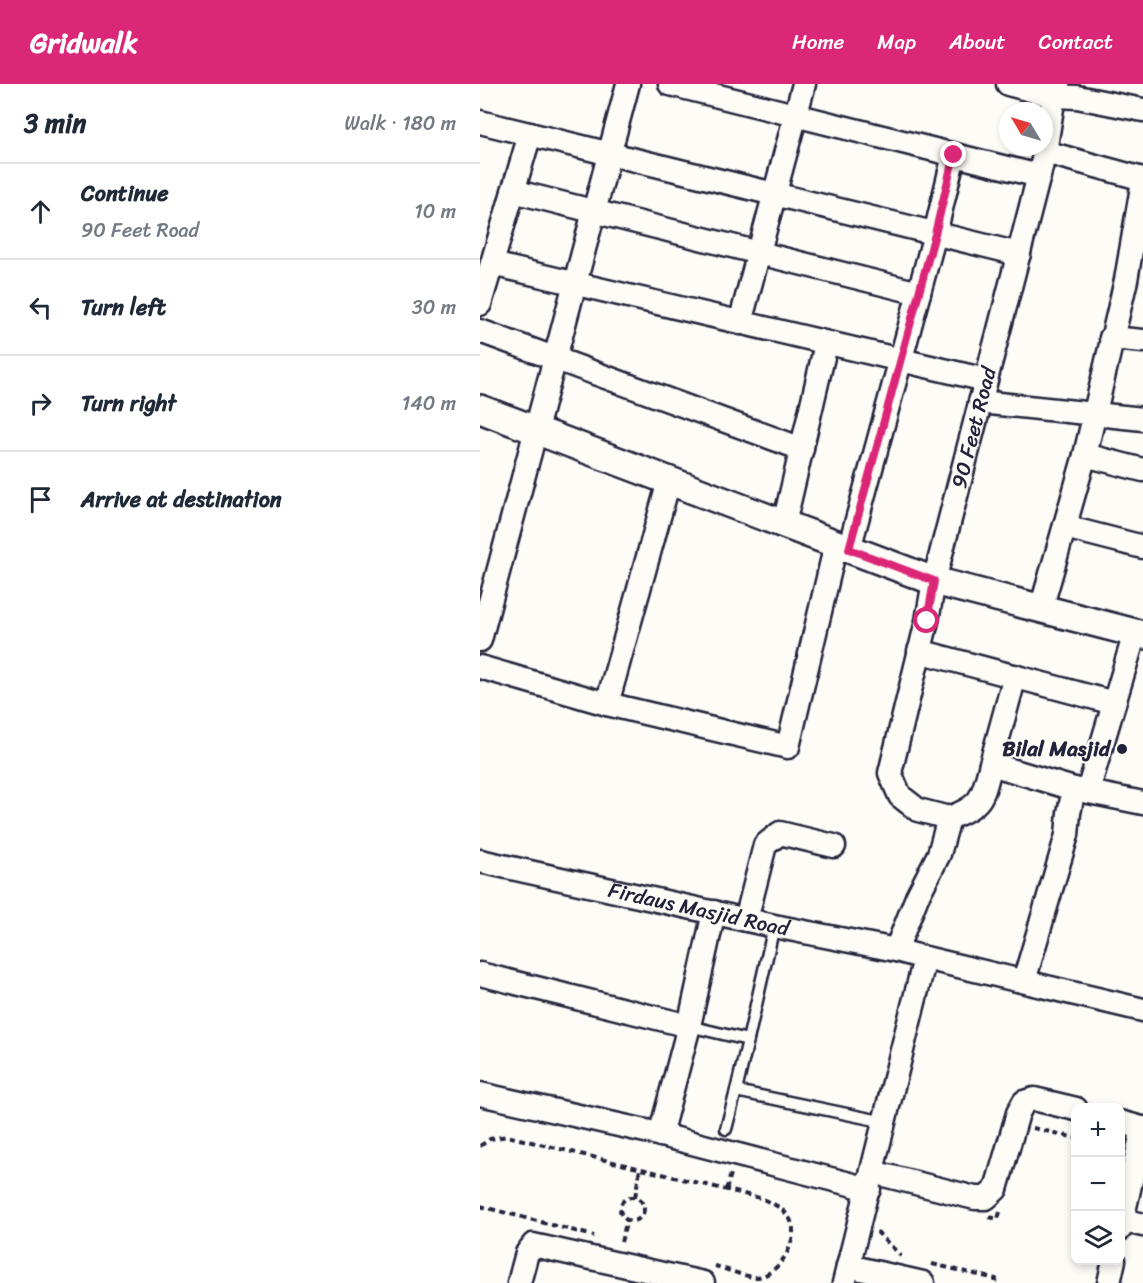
<!DOCTYPE html>
<html lang="en">
<head>
<meta charset="utf-8">
<style>
  body { margin:0; font-family:Sriracha,sans-serif; background:#f6f6f7; color:#1f2937 }
  .controls { position:absolute; right:18px; bottom:18px; display:grid; overflow:hidden; border-radius:12px; box-shadow:0 3px 9px #0003 }
  .controls button { width:54px; height:54px; display:grid; place-items:center; padding:0; border:0; border-bottom:2px solid #e0e1e3; background:#fff; color:#1f2937; font:30px sans-serif }
  .compass { position:absolute; left:519px; top:18px; width:54px; height:54px; border-radius:50%; background:#fff; box-shadow:0 3px 9px #0003; rotate:308deg }
  .stop { position:absolute; width:18px; height:18px; margin:-14px; border:4px solid #db2777; border-radius:50%; background:#fff }
  .stop.end { background:#db2777; border-color:#fff; box-shadow:0 2px 6px #0008 }
  .list { margin:0; padding:0; list-style:none }
  h2 { display:flex; justify-content:space-between; align-items:center; height:78px; margin:0; padding:0 24px; font-size:26px }
  h2 small { font-size:20px; font-weight:400; color:#747a83 }
  .list li { display:grid; grid-template-columns:39px 1fr auto; gap:18px; align-items:center; box-sizing:border-box; height:96px; padding:0 24px; border-top:2px solid #e0e1e3 }
  .list b { display:block; font-size:22px; white-space:nowrap }
  .list p { margin:0; font-size:20px; white-space:nowrap; color:#747a83 }
  .list em { font-size:20px; font-style:normal; color:#747a83 }
  .icon { flex:none; width:33px; height:33px; fill:none; stroke:currentColor; stroke-width:2; stroke-linecap:round; stroke-linejoin:round }
  .map { position:relative; flex:none; width:663px; height:1199px; overflow:hidden }
  header { display:flex; align-items:center; gap:36px; box-sizing:border-box; height:84px; padding:0 30px; background:#db2777; color:#fff }
  header strong { font-size:28px }
  nav { display:flex; gap:33px; margin-inline-start:auto; font-size:21px }
  main { display:flex }
  aside { flex:1; background:#fff }
  .map>svg:first-child { display:block }
  .lines { fill:none; stroke-linecap:round; stroke-linejoin:round }
  .service-casing { stroke:#22223b; stroke-width:15 }
  .minor-casing { stroke:#22223b; stroke-width:27 }
  .tertiary-casing { stroke:#22223b; stroke-width:32 }
  .path { stroke:#22223b; stroke-width:4; stroke-dasharray:6 4.5; stroke-linecap:butt }
  .service { stroke:#fdfcf7; stroke-width:10 }
  .minor { stroke:#fdfcf7; stroke-width:22 }
  .tertiary { stroke:#fdfcf7; stroke-width:27 }
  .route { stroke:#db2777; stroke-width:8 }
  .poi-dot { fill:#22223b; stroke:#fdfcf7; stroke-width:2 }
  .labels { text-anchor:middle; stroke-width:4.5; stroke-linejoin:round; paint-order:stroke }
  .street-label { font-size:21px; fill:#22223b; stroke:#fdfcf7 }
  .poi-label { font-size:21px; font-weight:bold; fill:#22223b; stroke:#fdfcf7; text-anchor:end }
</style>
</head>
<body>
<header>
<strong>Gridwalk</strong>
<nav><a>Home</a><a>Map</a><a>About</a><a>Contact</a></nav>
</header>
<main>
<aside>
<h2>3 min<small>Walk · 180 m</small></h2>
<ul class="list">
<li><svg class="icon" aria-label="ahead" viewBox="0 0 24 24"><path d="M12 20V5M6 11l6-6 6 6"/></svg><div><b>Continue</b><p>90 Feet Road</p></div><em>10 m</em></li>
<li><svg class="icon" aria-label="left" viewBox="0 0 24 24"><path d="M17 20v-9H6M10 6l-5 5 5 5"/></svg><div><b>Turn left</b></div><em>30 m</em></li>
<li><svg class="icon" aria-label="right" viewBox="0 0 24 24"><path d="M7 20v-9h11M14 6l5 5-5 5"/></svg><div><b>Turn right</b></div><em>140 m</em></li>
<li><svg class="icon" aria-label="arrive" viewBox="0 0 24 24"><path d="M6 21V4h12l-3 4 3 4H6"/></svg><div><b>Arrive at destination</b></div></li>
</ul>
</aside>
<div class="map">
<svg width="663" height="1199" viewBox="0 0 663 1199">
  <rect width="100%" height="100%" fill="#fdfcf7"/>
  <filter id="ink" filterUnits="userSpaceOnUse"><feTurbulence type="fractalNoise" baseFrequency=".0167" numOctaves="2"/><feDisplacementMap in="SourceGraphic" scale="12" xChannelSelector="R" yChannelSelector="G"/><feConvolveMatrix kernelMatrix="1 2 1 2 8 2 1 2 1" color-interpolation-filters="sRGB"/></filter>
  <g filter="url(#ink)">
    <g class="lines">
      <defs>
        <g id="service">
          <path d="M209,942l59,14 -12,51"/>
          <path d="M268,956l26,-114"/>
          <path d="M246,1045l10,-38 149,31"/>
        </g>
        <g id="minor">
          <path d="M190,0l369,92"/>
          <path d="M528,0l46,12 23,1 66,13"/>
          <path d="M0,38l539,132"/>
          <path d="M565,68l98,27"/>
          <path d="M33,107l406,102"/>
          <path d="M12,180l494,116"/>
          <path d="M0,220l50,-170"/>
          <path d="M260,239l64,-239"/>
          <path d="M0,247l322,118"/>
          <path d="M631,254l32,3"/>
          <path d="M500,318l163,17"/>
          <path d="M605,371l58,15"/>
          <path d="M304,440l42,-180"/>
          <path d="M585,443l78,20"/>
          <path d="M369,465l86,-315 19,-79"/>
          <path d="M561,525l44,-154 41,-175 17,-99"/>
          <path d="M0,556l148,-556"/>
          <path d="M439,567l195,52"/>
          <path d="M0,583l127,37 181,43 48,-203"/>
          <path d="M535,592l-24,88 83,25"/>
          <path d="M127,620l62,-223"/>
          <path d="M608,707l47,-158"/>
          <path d="M469,734c34,-13 33,-20 42,-54"/>
          <path id="s1" d="M0,777l294,65 122,24 29,8 218,52"/>
          <path d="M266,836l19,-75 15,-12 54,13"/>
          <path id="s2" d="M416,866l21,-53 22,-43 10,-36 -31,-8 -18,-14 -10,-23 37,-152 7,-40 111,-429 9,-56 4,-12"/>
          <path d="M0,890l209,52"/>
          <path d="M544,897l43,-146 2,-22 5,-24 69,14"/>
          <path d="M0,1010l170,38 219,57"/>
          <path d="M640,1038l22,6"/>
          <path d="M180,1051l29,-109 25,-114"/>
          <path d="M392,1088l103,26h11l10,-9 22,-76 6,-11 10,-3 42,10"/>
          <path d="M642,1136l21,5"/>
          <path d="M640,1145l23,-101"/>
          <path d="M368,1182l75,17"/>
          <path d="M39,1199l8,-30 6,-8 170,38"/>
          <path d="M364,1199l81,-325"/>
          <path d="M629,1199l5,-23"/>
        </g>
        <path id="tertiary" d="M0,325l454,172 209,54"/>
      </defs>
      <use href="#service" class="service-casing"/>
      <use href="#minor" class="minor-casing"/>
      <use href="#tertiary" class="tertiary-casing"/>
      <g class="path">
        <path d="M553,1044l43,10"/>
        <path d="M0,1062l10,-7 17,-3 253,62c13,5 28,12 32,26 6,19 -15,53 -36,53 -11,0 -30,-8 -41,-11"/>
        <path d="M246,1106l5,-16"/>
        <circle cx="152" cy="1125" r="12"/>
        <path d="M155,1113l5,-28"/>
        <path d="M0,1122l114,30"/>
        <path d="M509,1133l9,2 2,-7"/>
        <path d="M399,1147l-1,2 23,23"/>
        <path d="M141,1158l6,-22"/>
        <path d="M452,1180l64,15 -1,4"/>
      </g>
      <use href="#service" class="service"/>
      <use href="#minor" class="minor"/>
      <use href="#tertiary" class="tertiary"/>
    </g>
  </g>
  <g class="lines" filter="url(#ink)">
    <path class="route" d="M447,537l7,-40 -85,-32 86,-315 19,-79"/>
  </g>
  <circle class="poi-dot" cx="642" cy="665" r="6"/>
  <g class="labels">
    <g class="street-label">
      <text dy="7" stroke="none"><textPath href="#s2" startOffset="578">90 Feet Road</textPath></text>
      <text dy="7" stroke="none"><textPath href="#s1" startOffset="224">Firdaus Masjid Road</textPath></text>
    </g>
    <g class="poi-label">
      <text x="630" y="672">Bilal Masjid</text>
    </g>
  </g>
</svg>
<div class="controls">
<button>+</button>
<button>−</button>
<button><svg class="icon" aria-label="layers" viewBox="0 0 24 24"><path d="M12 4l9 5-9 5-9-5zM3 14l9 5 9-5"/></svg></button>
</div>
<svg class="compass" viewBox="-18 -18 36 36"><path d="M0-13l5 13h-10z" fill="#e53935"/><path d="M0 13l5-13h-10z" fill="#747a83"/></svg>
<div class="stop" style="left:447px;top:537px"></div>
<div class="stop end" style="left:474px;top:71px"></div>
</div>
</main>
</body>
</html>
